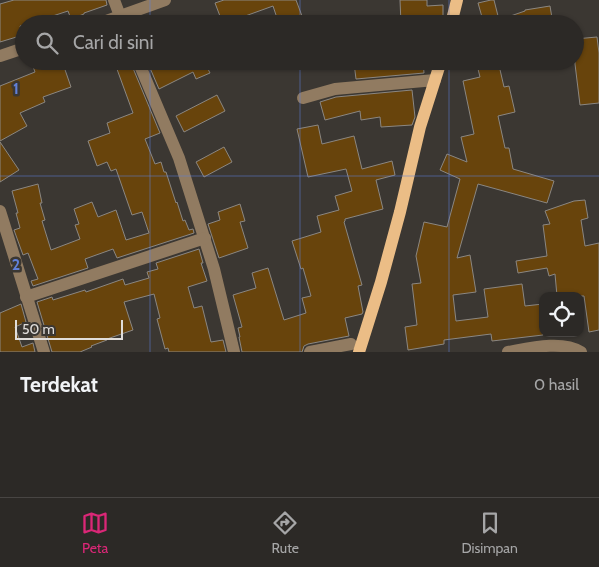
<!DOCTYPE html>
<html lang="id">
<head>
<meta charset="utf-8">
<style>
  body { margin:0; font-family:Cabin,sans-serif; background:#34312e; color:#f1f3f6 }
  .controls { position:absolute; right:15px; bottom:15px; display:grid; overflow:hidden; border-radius:10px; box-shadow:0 1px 4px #0004 }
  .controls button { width:45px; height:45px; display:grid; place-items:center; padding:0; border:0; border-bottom:1px solid #484543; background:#2c2926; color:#f1f3f6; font:25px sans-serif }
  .scale { position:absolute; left:15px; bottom:12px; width:108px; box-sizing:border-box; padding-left:5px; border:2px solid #e0ddda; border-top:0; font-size:14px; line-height:18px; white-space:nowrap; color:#e0ddda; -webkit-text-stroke:4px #3b3732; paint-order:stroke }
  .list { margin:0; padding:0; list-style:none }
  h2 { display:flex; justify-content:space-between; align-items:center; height:65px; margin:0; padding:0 20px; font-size:21px }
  h2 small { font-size:16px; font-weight:400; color:#a6a6a7 }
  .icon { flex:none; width:28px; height:28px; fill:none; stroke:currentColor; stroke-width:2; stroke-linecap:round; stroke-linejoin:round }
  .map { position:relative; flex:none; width:599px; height:352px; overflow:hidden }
  .search { position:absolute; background:#2c2926; box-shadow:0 1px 4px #0004; left:15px; right:15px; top:15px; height:55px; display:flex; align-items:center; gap:12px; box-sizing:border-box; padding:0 18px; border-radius:28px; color:#a6a6a7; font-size:19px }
  .sheet { height:145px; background:#2c2926 }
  nav { display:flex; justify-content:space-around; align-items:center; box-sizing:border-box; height:70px; border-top:1px solid #484543; background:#2c2926; font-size:14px; color:#a6a6a7 }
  nav a { display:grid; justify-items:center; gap:2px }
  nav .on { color:#db2777 }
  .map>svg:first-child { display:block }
  .building { fill:#68440c; stroke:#8b8782 }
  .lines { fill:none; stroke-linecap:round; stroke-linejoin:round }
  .minor { stroke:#917b61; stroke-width:12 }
  .major { stroke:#ebbd86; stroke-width:12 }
  .grid { fill:none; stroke:#6180d9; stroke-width:1; stroke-opacity:0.55 }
  .grid-label { font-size:16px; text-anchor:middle; font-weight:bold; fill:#6180d9; stroke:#3b3732; stroke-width:5; stroke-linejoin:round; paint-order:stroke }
</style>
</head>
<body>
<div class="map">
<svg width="599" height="352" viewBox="0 0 599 352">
  <rect width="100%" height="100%" fill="#3b3732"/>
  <g class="building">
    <path d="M14,0h92l1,5 -23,8v1l-13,5 -3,-8 -40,13h-4v1l-4,1 3,9 -23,7v-38z"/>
    <path d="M224,0h72l9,24h-26l-6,-18 -50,18 -8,-21z"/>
    <path d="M400,0h27v6l16,-1v19h-42z"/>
    <path d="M491,0h3l5,20 26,-9v-1l25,-4 3,18h-69l-6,-21z"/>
    <path d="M597,37l2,16v50l-19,2 -5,-41v-25z"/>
    <path d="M31,61h31l9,26 -28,10 2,5 -25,11 7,13 -27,15v-55l35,-14z"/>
    <path d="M114,61h16l30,72 -15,6 10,25 6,-2 3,10h2l10,31 1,-1 6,19 2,-1 4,10 4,-1 1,4 -77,25 -4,-9 -28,10 3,9 -55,18 -2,-5 7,-2 -10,-26 -5,2 -9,-25 6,-2 -4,-15h2l-6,-22 26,-7 4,19h-2l5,17 -3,1 9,29 29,-11 -5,-14 4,-1 -5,-15 18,-7 6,15 18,-7 10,30 23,-7 -7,-21 -10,3 -16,-46 -5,2 -4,-9 -10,4 -9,-25 22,-8 -3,-10 26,-10z"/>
    <path d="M147,61h67l-8,4 4,8 -14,6 -3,-7 -34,17z"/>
    <path d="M373,61h50l1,12 -68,6 -2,-16z"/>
    <path d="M476,61h22l6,26 5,-1 6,26 -17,4 7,32h4l4,21 41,12 -7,22 -69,-19 -21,74 13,-3 6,37 -23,3 3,26 32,-4 -4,-28 38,-5 3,22 18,-2v31l-51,6 -1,-7 -47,6v4l-36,6 -3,-23 12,-2 -5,-41 9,-1 -5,-27 8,-34 23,5 13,-48 -20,-9 7,-16 20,8 -6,-25 13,-3 -11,-53 17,-4z"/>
    <path d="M412,90l3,27 -3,8 -31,2 -1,-10 -19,3 -1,-9 -35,9 -5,-18 16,-5z"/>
    <path d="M217,95l8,16 -41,21 -8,-16z"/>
    <path d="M318,125l4,19 32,-8 8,33 30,-8 3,14 -19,5 7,29 -38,10v2l-1,1 18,63 -4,1 5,26 -1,2 -17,4 4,18 -41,8 -4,2 -2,6h-60l-3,-15h1l-2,-9 4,-1 -9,-32 23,-7 -4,-15 16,-5 16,52 22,-7 -4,-15 9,-2 -8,-28 -2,1 -9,-28 29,-9 -4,-16 22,-6 -4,-14 17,-5 -6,-22 -38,8 -11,-48z"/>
    <path d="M0,142l19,28 -19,12z"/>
    <path d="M224,147l8,15 -28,15 -8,-15z"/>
    <path d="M585,200l3,18 -7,2 4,26 14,-3v87l-10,2 -5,-36h-27l-2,-22 -6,2 -2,-8 -29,5 -2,-12 31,-5 -4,-31 7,-1 -5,-13 29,-10z"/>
    <path d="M240,204l5,17 -5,1 8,26 -29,10 -11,-34 12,-4 -2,-8z"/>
    <path d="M199,249l4,14h-2l6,18 -19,6 6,21 8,-2 9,36 12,-2 3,12h-57l-1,-4 -3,1 -8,-30 3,-1 -6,-24 -30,8 9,28 -26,9v1l-16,6 1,1 -12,5h-28l-15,-50 15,-5 1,3 32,-10 1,2 37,-13 2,6 24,-7 -2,-6 11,-3 -2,-6z"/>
    <path d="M21,304l5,18 -11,5 7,20 11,-4 2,9h-35v-39z"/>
  </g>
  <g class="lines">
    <g class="minor">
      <path d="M114,0l9,24"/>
      <path d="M98,24l67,-24"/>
      <path d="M0,56l24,-8"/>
      <path d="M138,61l41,97 35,111 20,83"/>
      <path d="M303,98l32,-9 100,-9"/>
      <path d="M0,211l44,141"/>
      <path d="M26,297l179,-59"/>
      <path d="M310,352l41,-8"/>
      <path d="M508,352c22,-4 54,-12 73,0"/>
    </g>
    <g class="major">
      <path d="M451,24l6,-24"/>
      <path d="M359,352l22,-70 19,-70 20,-85 21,-66"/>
    </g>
  </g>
  <path class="grid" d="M150,0v24M300,0v24M449,0v24M150,61v291M300,61v291M449,61v291M0,176h599"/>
  <g class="grid-label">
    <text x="16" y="94">1</text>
    <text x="16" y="270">2</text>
  </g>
</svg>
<div class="controls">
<button><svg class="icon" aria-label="locate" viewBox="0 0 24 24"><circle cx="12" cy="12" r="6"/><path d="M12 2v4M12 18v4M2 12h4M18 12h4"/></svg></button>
</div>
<div class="scale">50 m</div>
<div class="search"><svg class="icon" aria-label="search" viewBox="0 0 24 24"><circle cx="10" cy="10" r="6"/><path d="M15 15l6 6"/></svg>Cari di sini</div>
</div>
<section class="sheet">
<h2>Terdekat<small>0 hasil</small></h2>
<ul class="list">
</ul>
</section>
<nav>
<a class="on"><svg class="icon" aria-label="map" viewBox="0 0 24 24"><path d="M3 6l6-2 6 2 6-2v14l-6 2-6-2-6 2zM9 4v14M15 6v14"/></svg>Peta</a>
<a><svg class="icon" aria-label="directions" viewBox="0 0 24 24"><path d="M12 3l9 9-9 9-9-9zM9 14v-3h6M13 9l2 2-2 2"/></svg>Rute</a>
<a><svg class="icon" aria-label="saved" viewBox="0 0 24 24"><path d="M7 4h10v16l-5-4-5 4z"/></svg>Disimpan</a>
</nav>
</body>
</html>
